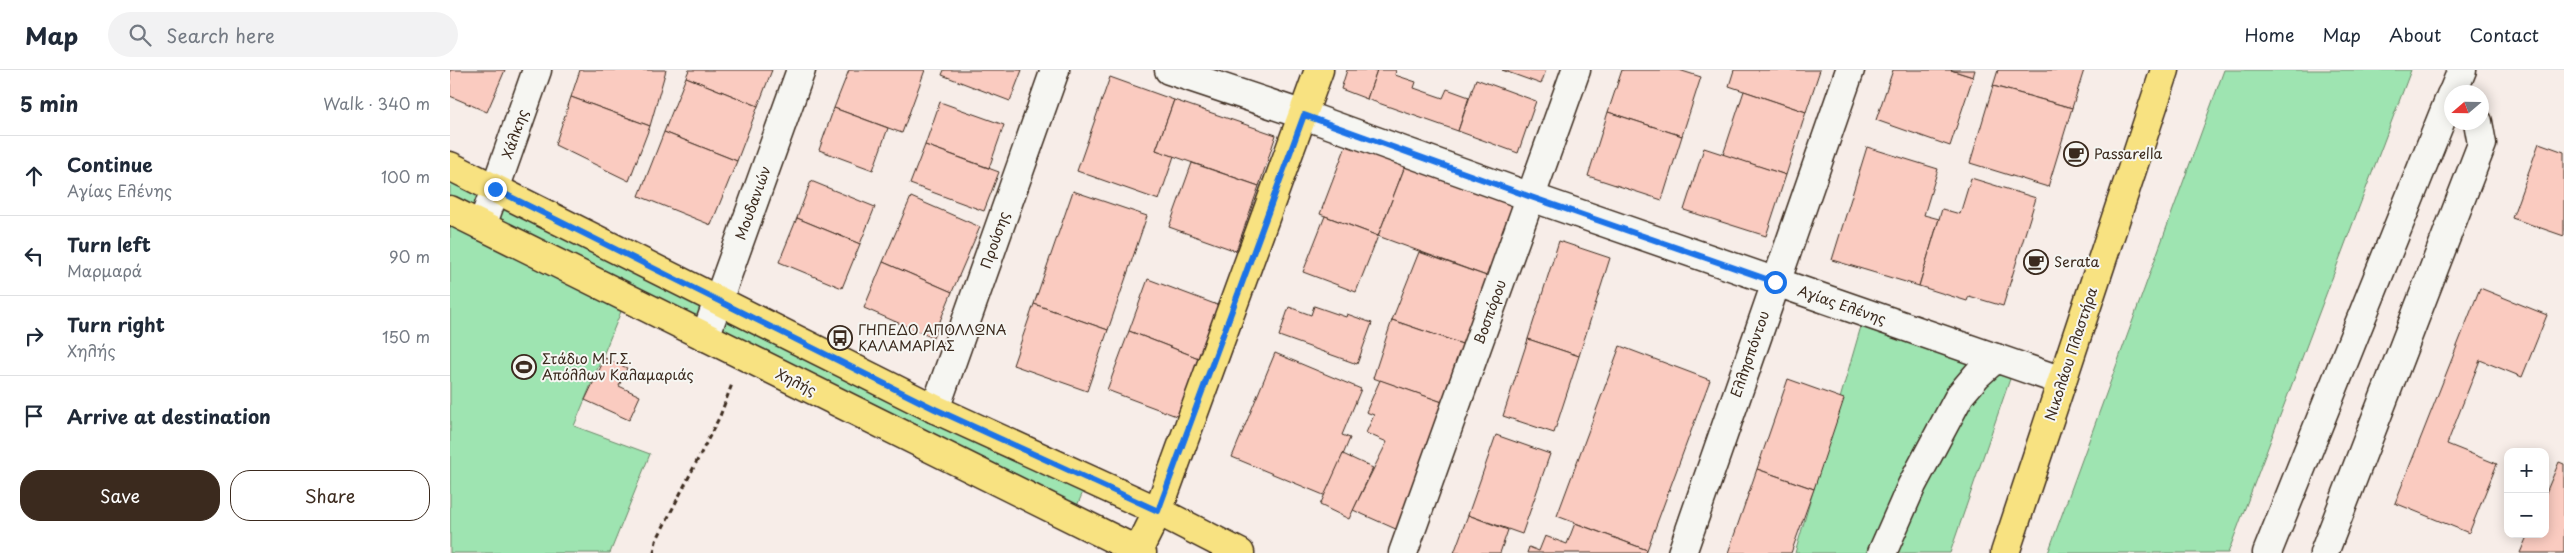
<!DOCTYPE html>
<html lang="en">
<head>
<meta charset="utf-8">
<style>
  body { margin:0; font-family:"Playpen Sans",sans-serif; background:#f2f2f3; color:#1f2937 }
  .controls { position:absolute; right:15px; bottom:15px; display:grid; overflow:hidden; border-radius:10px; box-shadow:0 2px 12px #0003 }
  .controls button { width:45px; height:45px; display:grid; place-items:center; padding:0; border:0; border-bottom:1px solid #e0e1e3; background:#fff; color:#1f2937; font:25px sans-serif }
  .compass { position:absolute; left:1994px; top:15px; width:45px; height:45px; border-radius:50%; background:#fff; box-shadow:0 2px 12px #0003; rotate:250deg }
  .stop { position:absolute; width:15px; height:15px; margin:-11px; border:4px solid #1a73e8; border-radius:50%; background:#fff }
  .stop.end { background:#1a73e8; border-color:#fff; box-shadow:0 1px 5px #0008 }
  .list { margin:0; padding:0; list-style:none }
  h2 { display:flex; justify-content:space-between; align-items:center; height:65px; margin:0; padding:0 20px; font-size:21px }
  h2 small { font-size:16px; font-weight:400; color:#747a83 }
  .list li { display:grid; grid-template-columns:32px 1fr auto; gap:15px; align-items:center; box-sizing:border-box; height:80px; padding:0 20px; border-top:1px solid #e0e1e3 }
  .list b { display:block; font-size:19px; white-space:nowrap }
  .list p { margin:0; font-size:16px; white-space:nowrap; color:#747a83 }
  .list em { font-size:16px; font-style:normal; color:#747a83 }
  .actions { display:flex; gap:10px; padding:15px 20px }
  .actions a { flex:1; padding:11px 0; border:1px solid #3b2a1e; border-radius:20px; text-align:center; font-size:18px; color:#3b2a1e }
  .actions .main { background:#3b2a1e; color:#fff }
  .icon { flex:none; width:28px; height:28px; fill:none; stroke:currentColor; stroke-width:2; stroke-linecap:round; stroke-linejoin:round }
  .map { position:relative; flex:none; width:2114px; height:483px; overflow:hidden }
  header { display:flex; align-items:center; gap:30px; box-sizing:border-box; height:70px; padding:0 25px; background:#fff; border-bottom:1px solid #e0e1e3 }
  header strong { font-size:24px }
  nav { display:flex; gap:28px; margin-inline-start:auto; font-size:18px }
  .search { width:350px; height:45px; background:#f2f2f3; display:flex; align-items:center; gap:12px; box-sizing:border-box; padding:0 18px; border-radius:28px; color:#747a83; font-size:19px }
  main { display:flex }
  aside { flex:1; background:#fff }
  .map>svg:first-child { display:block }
  .green { fill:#9ee4b1; stroke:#6c8768 }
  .building { fill:#facbc0; stroke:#3b2a1e }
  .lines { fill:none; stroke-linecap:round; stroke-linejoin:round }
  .minor-casing { stroke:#3b2a1e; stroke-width:31 }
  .major-casing { stroke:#3b2a1e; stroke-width:31 }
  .path { stroke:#3b2a1e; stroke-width:3; stroke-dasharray:5 4; stroke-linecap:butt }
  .minor { stroke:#f6f6f2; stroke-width:28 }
  .major { stroke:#f8e281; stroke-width:28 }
  .route { stroke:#1a73e8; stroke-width:6 }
  .labels { text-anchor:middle; stroke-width:4; stroke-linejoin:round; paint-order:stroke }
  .street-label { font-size:14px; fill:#3b2a1e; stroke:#f6f6f2 }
  .poi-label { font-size:14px; fill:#3b2a1e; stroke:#f6f6f2; text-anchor:start }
</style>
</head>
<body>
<header>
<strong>Map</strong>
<div class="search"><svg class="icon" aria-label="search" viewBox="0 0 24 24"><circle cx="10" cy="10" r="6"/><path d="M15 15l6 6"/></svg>Search here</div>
<nav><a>Home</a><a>Map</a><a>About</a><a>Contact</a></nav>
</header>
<main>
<aside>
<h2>5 min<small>Walk · 340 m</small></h2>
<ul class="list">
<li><svg class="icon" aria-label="ahead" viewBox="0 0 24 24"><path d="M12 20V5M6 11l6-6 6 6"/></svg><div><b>Continue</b><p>Αγίας Ελένης</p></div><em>100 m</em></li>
<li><svg class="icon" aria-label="left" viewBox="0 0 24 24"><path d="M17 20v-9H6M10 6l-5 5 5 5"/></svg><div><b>Turn left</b><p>Μαρμαρά</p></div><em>90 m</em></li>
<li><svg class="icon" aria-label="right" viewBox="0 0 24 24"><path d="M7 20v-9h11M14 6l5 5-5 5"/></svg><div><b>Turn right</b><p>Χηλής</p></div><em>150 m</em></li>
<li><svg class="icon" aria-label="arrive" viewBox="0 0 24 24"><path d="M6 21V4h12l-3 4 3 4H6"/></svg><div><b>Arrive at destination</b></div></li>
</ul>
<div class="actions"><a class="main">Save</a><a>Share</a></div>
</aside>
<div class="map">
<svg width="2114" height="483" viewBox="0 0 2114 483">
  <rect width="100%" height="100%" fill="#f7ede8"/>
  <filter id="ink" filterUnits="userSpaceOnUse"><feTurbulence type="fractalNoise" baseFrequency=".02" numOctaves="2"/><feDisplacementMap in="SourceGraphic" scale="10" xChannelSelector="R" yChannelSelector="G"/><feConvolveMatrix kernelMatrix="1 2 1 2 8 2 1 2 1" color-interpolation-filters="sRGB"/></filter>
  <g filter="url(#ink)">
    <g class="green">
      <path d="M1774,0h187l-183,483h-180z"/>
      <path d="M0,99l42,22 -12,31 -30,-14z"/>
      <path d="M46,122l220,109 -14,33 -218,-109z"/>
      <path d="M0,151l172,88 -48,117 76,28 -40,99h-160z"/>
      <path d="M270,231l372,170 -21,49 -364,-184z"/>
      <path d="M1412,253l150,50 -62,180h-155z"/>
    </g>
    <g class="building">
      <path d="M0,0h55l-18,42 -37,-16z"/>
      <path d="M130,0h86l-16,56 -79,-29z"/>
      <path d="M239,0h83l-14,36 -72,-29z"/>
      <path d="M399,0h76l-23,63 -68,-25z"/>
      <path d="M494,0h78l-12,31 -68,-26z"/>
      <path d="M897,0h30l-10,29 -26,-10z"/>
      <path d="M927,0h19l-1,5 21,7 -2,6 29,10 4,-9 22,8 -11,34 -91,-32z"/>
      <path d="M1052,0h44l-5,14z"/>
      <path d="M1172,0h57l22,7 -19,59 -74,-24z"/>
      <path d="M1284,0h86l-14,42 -77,-26z"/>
      <path d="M1443,0h58l22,7 -23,69 -74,-26z"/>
      <path d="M1501,0h24l-2,7z"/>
      <path d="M1548,0h86l-12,38 -79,-22z"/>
      <path d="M236,7l72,29 -21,55 -73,-29z"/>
      <path d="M660,7l64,23 -18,50 18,6 -15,44 -82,-29z"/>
      <path d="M1026,9l60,22 -18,52 -60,-22z"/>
      <path d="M1543,16l79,22 -24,79 -78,-24z"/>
      <path d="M1294,21l62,21 -20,63 -63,-20z"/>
      <path d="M121,27l79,29 -21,55 -74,-36z"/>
      <path d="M724,30l102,35 -17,51 -103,-36z"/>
      <path d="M490,32l64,23 -15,43 -64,-23z"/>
      <path d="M384,38l54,20 -15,42 -54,-20z"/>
      <path d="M1158,42l74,24 -20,64 -74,-24z"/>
      <path d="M214,62l73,29 -26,64 -72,-29z"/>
      <path d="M899,68l58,23 -29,75 -58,-22z"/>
      <path d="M2089,73l25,9v84l-52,-18z"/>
      <path d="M475,75l74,27 -15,39 -74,-27z"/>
      <path d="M1417,77l71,22 -14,46 15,4 -20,67 -87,-26z"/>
      <path d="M1254,78l82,27 -20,61 -82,-26z"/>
      <path d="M957,91l112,41 -27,76 -114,-42z"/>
      <path d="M742,93l67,23 -23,65 -67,-24z"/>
      <path d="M1521,108l65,20 -33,108 -34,-10 -2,5 -48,-15 23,-77 18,5z"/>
      <path d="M361,111l64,26 -15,37 -63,-26z"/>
      <path d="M623,121l74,25 -39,114 -74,-26z"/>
      <path d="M461,127l69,30 -28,65 -69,-30z"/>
      <path d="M875,146l53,20 -22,56 -53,-20z"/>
      <path d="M347,148l63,26 -18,44 -63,-26z"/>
      <path d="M1109,171l51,17 -31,98 -51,-17z"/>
      <path d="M969,182l73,26 -24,68 -76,-26z"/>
      <path d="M433,192l69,30 -19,46 -69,-30z"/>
      <path d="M698,209l72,27 -19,53 -72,-28z"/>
      <path d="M2030,218l67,27 -25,62 -42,-17 -33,84 50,20 -28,69 -74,-30z"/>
      <path d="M584,234l74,26 -21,61 -74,-26z"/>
      <path d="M864,236l32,11 1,-3 25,9 -15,41 -78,-28 10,-29 22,8z"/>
      <path d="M942,250l76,26 -20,58 -75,-26z"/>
      <path d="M679,261l72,28 -22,58 -72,-27z"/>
      <path d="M1078,269l51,17 -25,77 -51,-17z"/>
      <path d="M1170,276l90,34 -63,170 -90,-34z"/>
      <path d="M825,283l86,36 -19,46 8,3 -24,58 -94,-39z"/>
      <path d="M155,288l22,10 -8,18 21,10 -11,24 -44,-20z"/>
      <path d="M1338,309l56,20 -30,90 -57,-20z"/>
      <path d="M930,310l68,24 -50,126 -45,-20 34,-68 -21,-9 8,-18 -8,-3z"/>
      <path d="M1046,365l54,19 -28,80 -54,-19z"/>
      <path d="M893,384l30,14 -24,51 -29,-14z"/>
      <path d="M2109,392l5,2v89h-44l8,-19h17v-39z"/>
      <path d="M1307,399l57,20 -23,64h-63z"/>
      <path d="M1018,445l40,15 -8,23h-46z"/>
      <path d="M1125,453l72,27 -1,3h-119l2,-6 10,4 6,-15 22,8z"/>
    </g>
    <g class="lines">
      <defs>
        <g id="minor">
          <path d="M719,0l135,45 227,82 531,184"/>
          <path d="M2003,22l9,-22"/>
          <path d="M32,156l55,-156"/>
          <path d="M255,267l96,-267"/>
          <path d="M485,339l120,-339"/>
          <path d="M953,483l173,-483"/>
          <path d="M1232,483l168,-483"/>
          <path d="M1432,483l30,-68 48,-90 17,-20 19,-17"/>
          <path d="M1817,483l184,-458"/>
          <path d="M1874,483l158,-409 -4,-22"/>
        </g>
        <g id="major">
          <path d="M0,96l485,243 223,102 82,42"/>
          <path d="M0,140l692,343"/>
          <path d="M688,481l20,-40 161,-441"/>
          <path d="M1555,483l160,-483"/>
        </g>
      </defs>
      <use href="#minor" class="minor-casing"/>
      <use href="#major" class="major-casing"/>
      <path class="path" d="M204,483l2,-12 64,-125 12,-32"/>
      <use href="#minor" class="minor"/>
      <use href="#major" class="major"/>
    </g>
  </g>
  <g class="lines" filter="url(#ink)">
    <path class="route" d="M45,119l440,220 223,102 146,-396 227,82 244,85"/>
  </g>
  <defs>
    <symbol id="cafe-ring" viewBox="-11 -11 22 22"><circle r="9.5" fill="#f6f6f2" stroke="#3b2a1e" stroke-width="1.5"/><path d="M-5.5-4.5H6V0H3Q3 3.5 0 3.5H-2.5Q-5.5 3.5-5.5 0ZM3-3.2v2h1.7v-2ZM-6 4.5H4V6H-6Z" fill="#3b2a1e"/></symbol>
    <symbol id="bus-ring" viewBox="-11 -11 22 22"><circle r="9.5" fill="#f6f6f2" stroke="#3b2a1e" stroke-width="1.5"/><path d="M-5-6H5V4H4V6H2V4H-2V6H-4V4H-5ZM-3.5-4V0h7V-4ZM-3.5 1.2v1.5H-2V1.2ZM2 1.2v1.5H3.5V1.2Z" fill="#3b2a1e"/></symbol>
    <symbol id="stadium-ring" viewBox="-11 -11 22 22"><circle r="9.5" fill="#f6f6f2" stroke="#3b2a1e" stroke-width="1.5"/><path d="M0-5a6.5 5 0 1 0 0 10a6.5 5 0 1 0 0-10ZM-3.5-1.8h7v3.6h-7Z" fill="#3b2a1e"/></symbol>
  </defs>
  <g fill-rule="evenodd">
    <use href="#cafe-ring" x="1612" y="70" width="28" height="28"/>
    <use href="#cafe-ring" x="1572" y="178" width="28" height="28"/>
    <use href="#bus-ring" x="376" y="254" width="28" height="28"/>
    <use href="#stadium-ring" x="60" y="283" width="28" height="28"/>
  </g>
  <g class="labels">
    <g class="street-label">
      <text transform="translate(65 64) rotate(-71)" y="5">Χάλκης</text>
      <text transform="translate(303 133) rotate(-70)" y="5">Μουδανιών</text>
      <text transform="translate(545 170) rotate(-71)" y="5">Προύσης</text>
      <text transform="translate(1392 235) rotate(19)" y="5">Αγίας Ελένης</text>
      <text transform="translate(1040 242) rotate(-70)" y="5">Βοσπόρου</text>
      <text transform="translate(1300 284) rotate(-71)" y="5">Ελλησπόντου</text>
      <text transform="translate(1621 284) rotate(-72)" y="5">Νικολάου Πλαστήρα</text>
      <text transform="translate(346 312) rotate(26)" y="5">Χηλής</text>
    </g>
    <g class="poi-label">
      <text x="1644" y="89">Passarella</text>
      <text x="1604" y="197">Serata</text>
      <text x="408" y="265">ΓΗΠΕΔΟ ΑΠΟΛΛΩΝΑ<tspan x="408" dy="16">ΚΑΛΑΜΑΡΙΑΣ</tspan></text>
      <text x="92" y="294">Στάδιο Μ.Γ.Σ.<tspan x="92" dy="16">Απόλλων Καλαμαριάς</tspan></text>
    </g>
  </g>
</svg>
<div class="controls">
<button>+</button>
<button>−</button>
</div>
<svg class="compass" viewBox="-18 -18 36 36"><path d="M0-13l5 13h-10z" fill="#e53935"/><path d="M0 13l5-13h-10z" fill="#747a83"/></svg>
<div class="stop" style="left:1325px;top:212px"></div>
<div class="stop end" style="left:45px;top:119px"></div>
</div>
</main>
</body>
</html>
